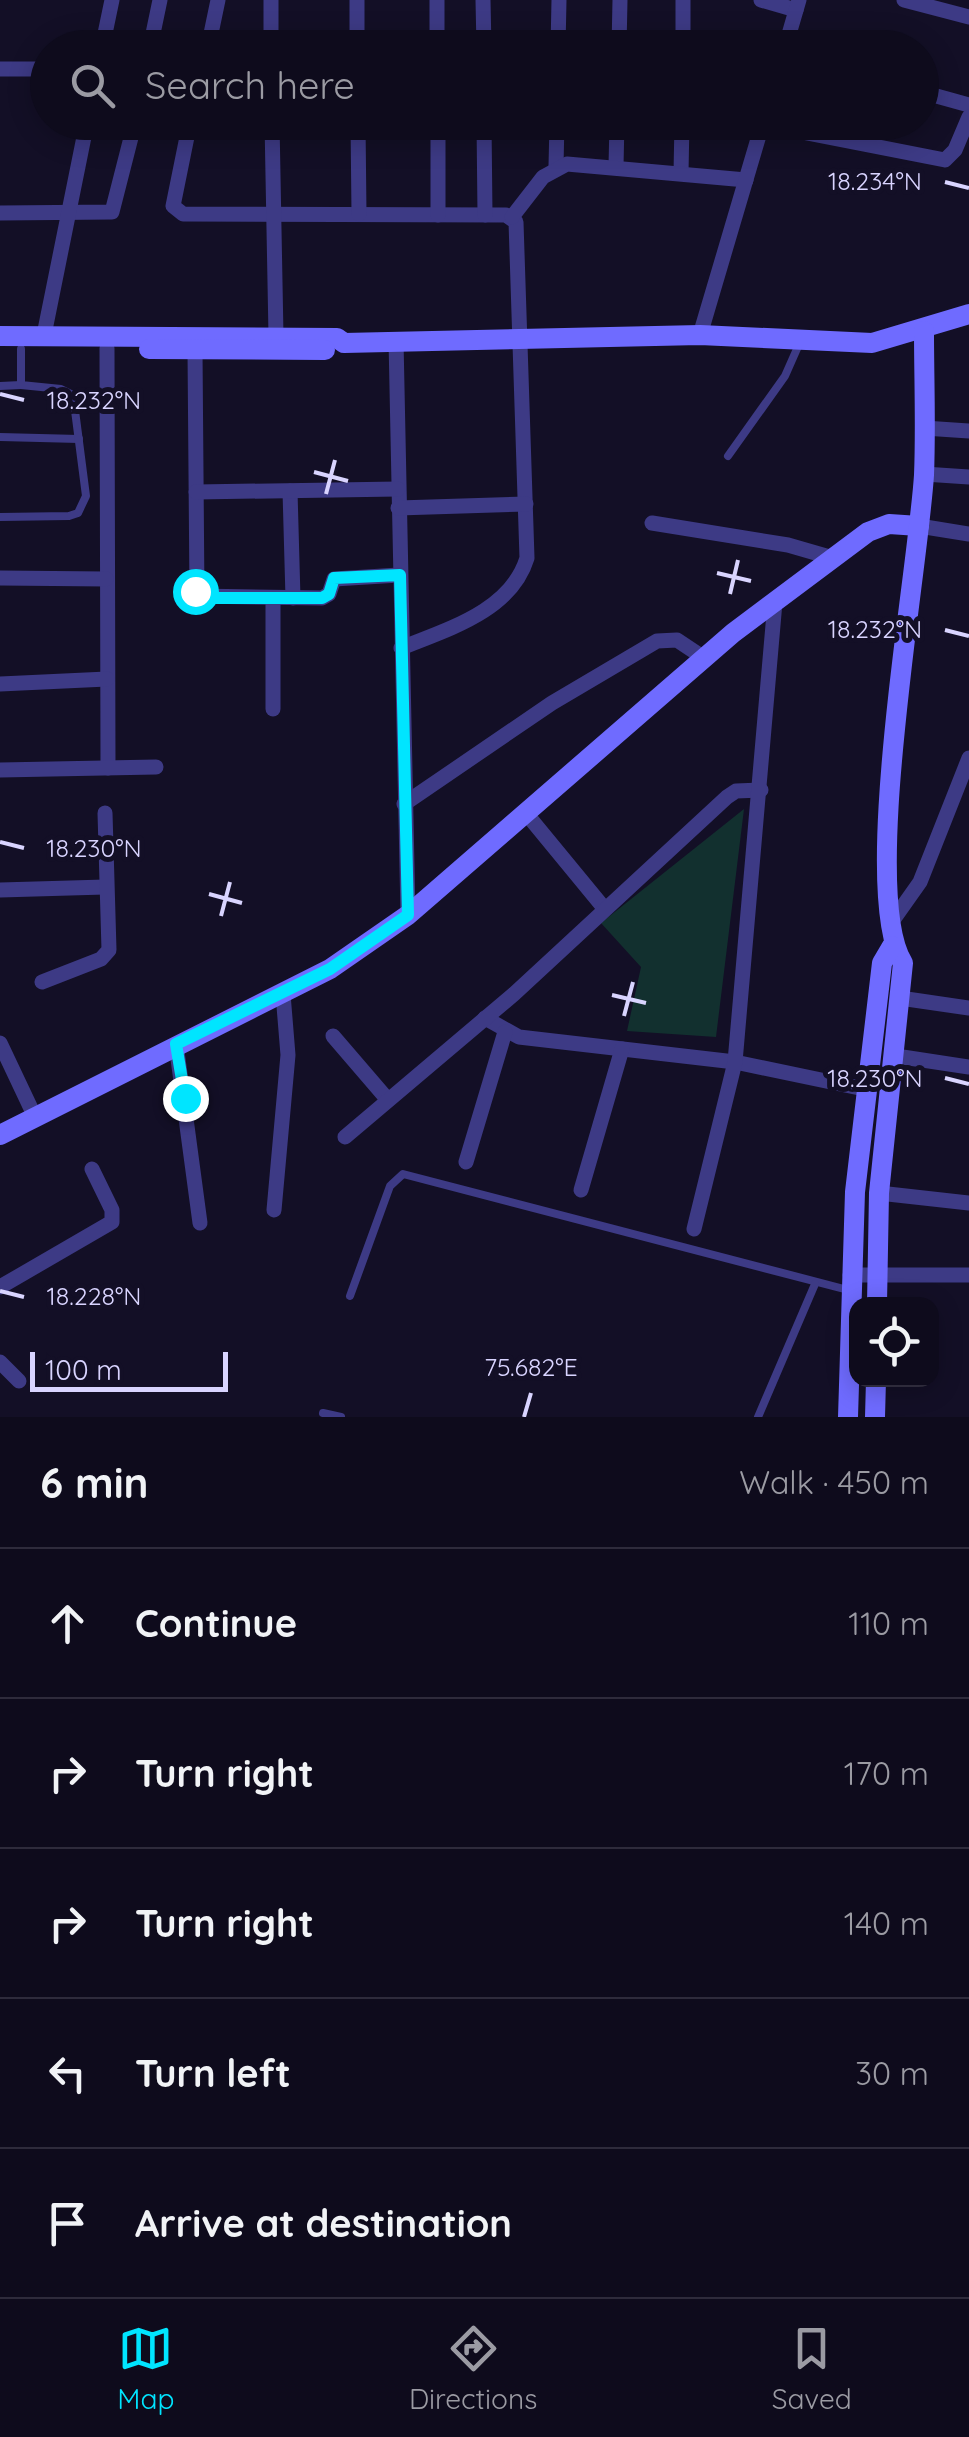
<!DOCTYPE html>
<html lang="en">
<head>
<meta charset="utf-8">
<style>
  body { margin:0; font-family:Quicksand,sans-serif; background:#1c1929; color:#f1f3f6 }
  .controls { position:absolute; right:30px; bottom:30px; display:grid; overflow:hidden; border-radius:20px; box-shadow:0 5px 25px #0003 }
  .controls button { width:90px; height:90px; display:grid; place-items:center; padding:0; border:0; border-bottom:2px solid #2e2b3b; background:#0e0b1c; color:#f1f3f6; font:50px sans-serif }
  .scale { position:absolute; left:30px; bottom:25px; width:198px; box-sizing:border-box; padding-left:10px; border:5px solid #d9d4ff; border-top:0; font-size:28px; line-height:35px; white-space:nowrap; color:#d9d4ff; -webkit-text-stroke:8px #130f26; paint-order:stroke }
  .stop { position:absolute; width:30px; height:30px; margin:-22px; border:8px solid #00e5ff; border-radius:50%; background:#fff }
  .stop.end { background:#00e5ff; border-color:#fff; box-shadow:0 2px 10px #0008 }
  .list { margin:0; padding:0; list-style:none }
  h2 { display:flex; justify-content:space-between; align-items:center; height:130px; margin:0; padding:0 40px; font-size:42px }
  h2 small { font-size:32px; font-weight:400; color:#9b9ba3 }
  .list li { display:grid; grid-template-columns:65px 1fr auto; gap:30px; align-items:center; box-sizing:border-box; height:150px; padding:0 40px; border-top:2px solid #2e2b3b }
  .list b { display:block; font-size:38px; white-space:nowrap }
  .list em { font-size:32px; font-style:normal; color:#9b9ba3 }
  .icon { flex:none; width:55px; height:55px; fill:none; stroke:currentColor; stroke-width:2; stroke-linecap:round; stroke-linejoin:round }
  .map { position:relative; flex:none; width:969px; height:1417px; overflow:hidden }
  .search { position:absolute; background:#0e0b1c; box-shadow:0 5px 25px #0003; left:30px; right:30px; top:30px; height:110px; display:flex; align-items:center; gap:25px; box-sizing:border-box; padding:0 35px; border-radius:55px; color:#9b9ba3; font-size:38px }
  .sheet { height:880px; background:#0e0b1c }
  nav { display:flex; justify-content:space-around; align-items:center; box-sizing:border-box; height:140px; border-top:2px solid #2e2b3b; background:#0e0b1c; font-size:28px; color:#9b9ba3 }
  nav a { display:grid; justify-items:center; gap:5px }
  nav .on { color:#00e5ff }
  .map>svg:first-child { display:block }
  .green { fill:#12302f }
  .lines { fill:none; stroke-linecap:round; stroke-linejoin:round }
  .lane { stroke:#3d3a85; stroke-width:8 }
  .street { stroke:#3d3a85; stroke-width:15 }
  .secondary { stroke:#6f6bff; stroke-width:20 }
  .route { stroke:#00e5ff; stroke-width:12 }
  .ticks { fill:none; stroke:#d9d4ff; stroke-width:4 }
  .ticks-label { font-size:25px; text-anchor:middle; fill:#d9d4ff; stroke:#130f26; stroke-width:10; stroke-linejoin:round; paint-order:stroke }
</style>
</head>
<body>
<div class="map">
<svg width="969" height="1417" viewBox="0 0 969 1417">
  <rect width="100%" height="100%" fill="#130f26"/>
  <path class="green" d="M744,809l-28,228 -89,-6 14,-64 -40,-44z"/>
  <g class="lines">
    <g class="lane">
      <path d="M0,386l21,-1"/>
      <path d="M0,437l79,2"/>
      <path d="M728,456l57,-80 15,-34"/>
      <path d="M0,517l69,-1 9,-3 8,-17 -13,-101 -12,-6 -40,-4v-36"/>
      <path d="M350,1296l40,-110 13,-12 445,116"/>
      <path d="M323,1413l18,4"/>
      <path d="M758,1417l57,-133"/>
    </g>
    <g class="street">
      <path d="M271,0v48"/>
      <path d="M437,0v48"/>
      <path d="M483,0l1,48"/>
      <path d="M761,0l35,10"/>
      <path d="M904,0l65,17"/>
      <path d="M102,48l10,-48"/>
      <path d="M150,48l10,-48"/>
      <path d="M208,48l10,-48"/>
      <path d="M357,48v-48"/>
      <path d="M558,48l1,-48"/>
      <path d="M619,48l1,-48"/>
      <path d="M683,48v-48"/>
      <path d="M785,48l14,-48"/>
      <path d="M0,69h48"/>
      <path d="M922,92l47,13"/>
      <path d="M190,122l-17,84 10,8 323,1 10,7 11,336c-16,53 -79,71 -126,90"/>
      <path d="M272,122l4,214"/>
      <path d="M358,122l1,92"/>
      <path d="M438,122v93"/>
      <path d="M484,122l1,93"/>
      <path d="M762,124l183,36 10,-10 14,-33"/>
      <path d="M556,166l1,-44"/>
      <path d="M616,166l1,-44"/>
      <path d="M681,173l1,-51"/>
      <path d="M0,213l112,-1 23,-90"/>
      <path d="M512,217l31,-40 24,-13 179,16"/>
      <path d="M44,335l43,-213"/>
      <path d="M700,335l63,-213"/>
      <path d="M396,340l12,575"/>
      <path d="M107,348l1,420"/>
      <path d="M195,351l2,245 125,2 7,-4 5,-15 65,-4"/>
      <path d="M924,428l45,3"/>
      <path d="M924,474l45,3"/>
      <path d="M290,491l3,107"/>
      <path d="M196,492l202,-3"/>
      <path d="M398,508l128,-4"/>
      <path d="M652,523l136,22 45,13"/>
      <path d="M919,526l50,8"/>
      <path d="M0,578l106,1"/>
      <path d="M0,684l107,-5"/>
      <path d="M273,709v-110"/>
      <path d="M0,770l156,-3"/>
      <path d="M404,804l148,-101 105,-62 20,-1 27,18"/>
      <path d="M525,812l79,96"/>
      <path d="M0,890l105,-3"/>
      <path d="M891,923l29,-41 49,-124"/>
      <path d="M42,982l59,-23 8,-9 -4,-137"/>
      <path d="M900,998l69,10"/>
      <path d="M485,1018l34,19 216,25 134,28"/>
      <path d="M333,1036l55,64"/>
      <path d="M0,1043l35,74"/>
      <path d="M176,1044l24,179"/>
      <path d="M896,1056l73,11"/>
      <path d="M345,1137l169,-143 213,-197 9,-6 25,-1"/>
      <path d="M466,1162l39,-130"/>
      <path d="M581,1190l41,-141"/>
      <path d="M879,1193l90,10"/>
      <path d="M274,1210l14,-155 -5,-61"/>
      <path d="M694,1229l41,-167 40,-460"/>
      <path d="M850,1275h119"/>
      <path d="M0,1287l112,-65v-12l-20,-41"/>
      <path d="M0,1362l19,19"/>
    </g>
    <g class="secondary">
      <path d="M0,336l337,2 7,5 356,-8 172,8 97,-29"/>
      <path d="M149,349l176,1"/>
      <path d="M0,1135l330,-166 78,-54 325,-282 135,-101 21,-8 30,2"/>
      <path d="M877,1304l2,-111 24,-230c-44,-70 15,-390 21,-488 2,-48 0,-96 0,-144"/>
      <path d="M848,1417l7,-225 27,-229 10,-17"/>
      <path d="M875,1417l1,-37"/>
    </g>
  </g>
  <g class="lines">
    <path class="route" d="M185,1098l-9,-54 154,-75 78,-54 -8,-340 -66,3 -5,16 -7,4h-120l-7,-7"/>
  </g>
  <path class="ticks" d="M945,182l24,6M0,394l24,6M314,472l34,9M326,494l9,-34M717,573l34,8M730,594l8,-34M945,630l24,6M0,842l24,6M209,894l33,9M221,916l9,-34M612,995l34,8M624,1016l9,-34M945,1078l24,6M0,1291l24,6M524,1417l7,-24"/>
  <g class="ticks-label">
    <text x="875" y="190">18.234°N</text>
    <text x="94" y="409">18.232°N</text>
    <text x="875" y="638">18.232°N</text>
    <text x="94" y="857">18.230°N</text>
    <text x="875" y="1087">18.230°N</text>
    <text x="94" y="1305">18.228°N</text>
    <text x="531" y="1376">75.682°E</text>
  </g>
</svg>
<div class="controls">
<button><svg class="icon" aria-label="locate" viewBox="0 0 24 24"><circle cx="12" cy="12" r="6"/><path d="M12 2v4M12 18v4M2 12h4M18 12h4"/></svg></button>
</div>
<div class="scale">100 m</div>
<div class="stop" style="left:195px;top:591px"></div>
<div class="stop end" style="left:185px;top:1098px"></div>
<div class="search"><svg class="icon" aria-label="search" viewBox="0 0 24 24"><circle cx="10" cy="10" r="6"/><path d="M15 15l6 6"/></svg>Search here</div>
</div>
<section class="sheet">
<h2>6 min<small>Walk · 450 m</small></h2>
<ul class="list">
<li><svg class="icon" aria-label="ahead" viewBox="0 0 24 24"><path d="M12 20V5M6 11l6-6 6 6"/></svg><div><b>Continue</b></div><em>110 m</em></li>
<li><svg class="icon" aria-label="right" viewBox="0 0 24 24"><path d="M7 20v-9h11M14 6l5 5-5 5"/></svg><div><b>Turn right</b></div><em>170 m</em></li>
<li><svg class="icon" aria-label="right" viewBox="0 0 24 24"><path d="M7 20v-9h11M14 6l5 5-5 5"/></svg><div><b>Turn right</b></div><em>140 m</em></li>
<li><svg class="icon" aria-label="left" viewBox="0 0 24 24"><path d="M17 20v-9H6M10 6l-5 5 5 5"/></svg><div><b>Turn left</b></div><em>30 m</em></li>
<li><svg class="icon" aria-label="arrive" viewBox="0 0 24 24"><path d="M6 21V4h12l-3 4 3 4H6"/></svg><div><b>Arrive at destination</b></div></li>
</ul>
</section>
<nav>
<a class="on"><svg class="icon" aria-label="map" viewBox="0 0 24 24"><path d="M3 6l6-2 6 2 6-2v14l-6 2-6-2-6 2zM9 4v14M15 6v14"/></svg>Map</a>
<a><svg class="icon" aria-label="directions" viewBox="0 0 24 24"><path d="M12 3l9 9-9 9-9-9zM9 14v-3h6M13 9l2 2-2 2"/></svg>Directions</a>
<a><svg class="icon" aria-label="saved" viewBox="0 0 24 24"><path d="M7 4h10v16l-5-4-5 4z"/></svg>Saved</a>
</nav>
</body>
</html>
